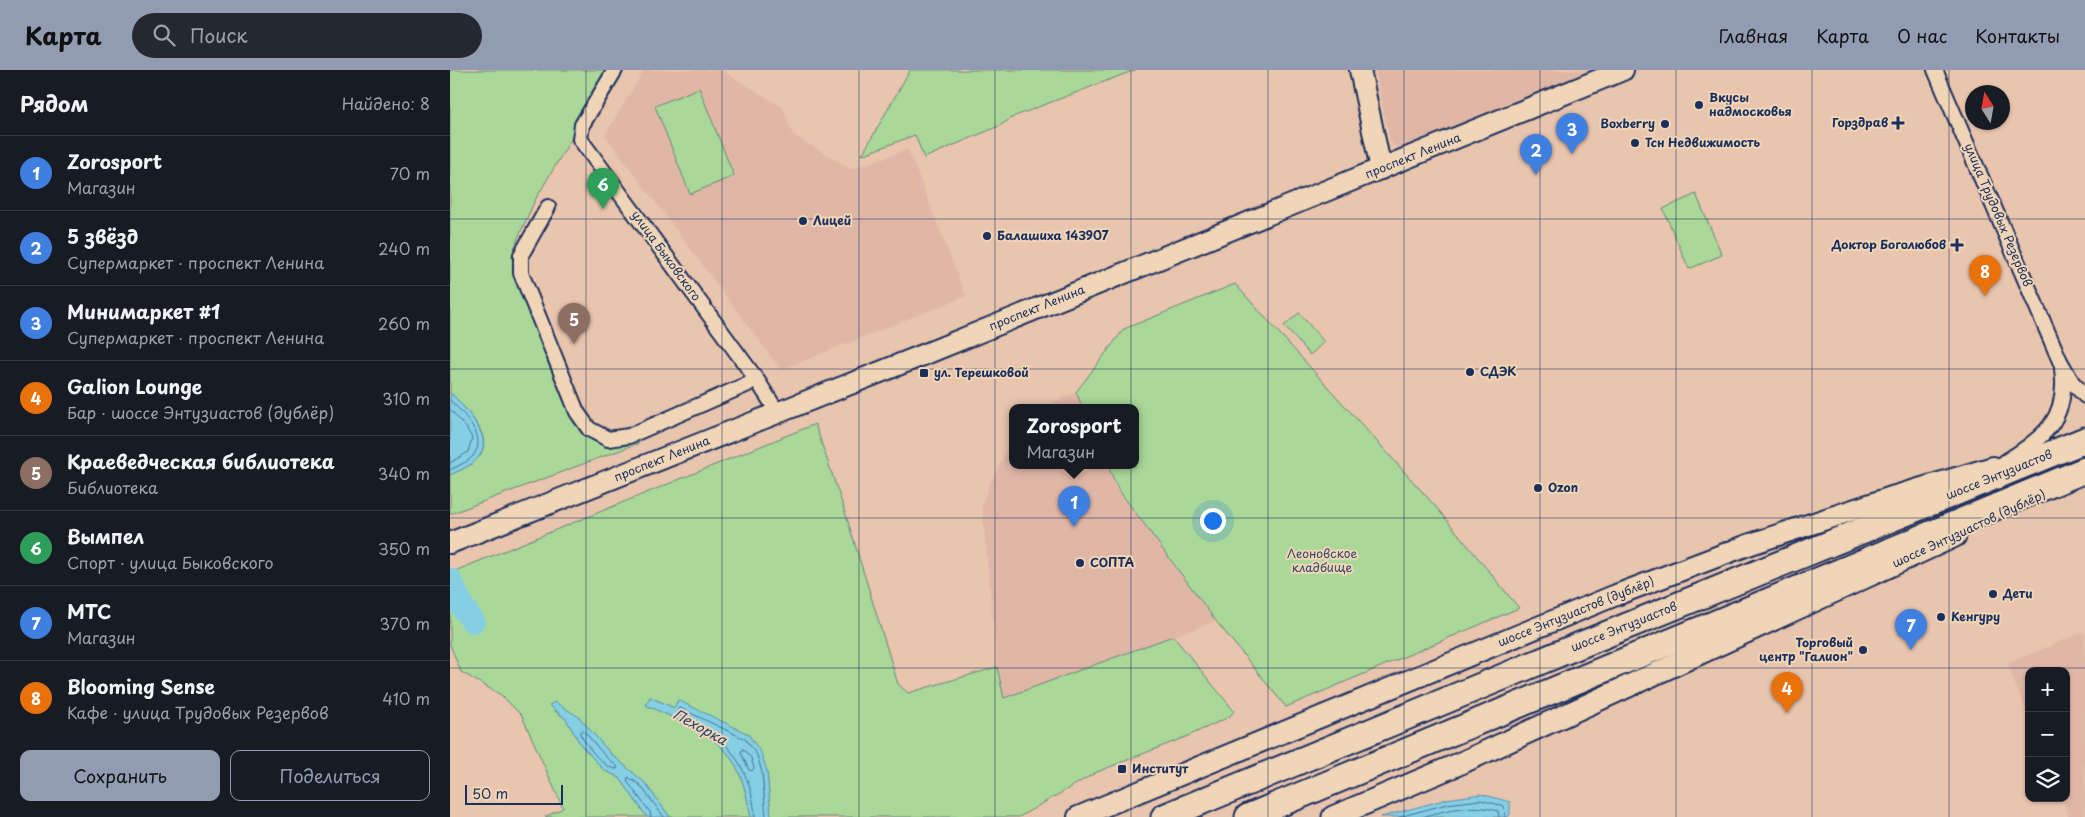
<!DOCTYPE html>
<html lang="ru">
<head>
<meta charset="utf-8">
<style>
  body { margin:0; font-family:"Playpen Sans",sans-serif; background:#242831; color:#f1f3f6 }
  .controls { position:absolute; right:15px; bottom:15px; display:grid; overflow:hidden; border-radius:10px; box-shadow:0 1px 4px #0004 }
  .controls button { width:45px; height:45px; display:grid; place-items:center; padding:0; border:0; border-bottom:1px solid #363941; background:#171b24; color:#f1f3f6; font:25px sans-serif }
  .compass { position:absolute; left:1515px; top:15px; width:45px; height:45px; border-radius:50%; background:#171b24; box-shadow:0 1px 4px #0004; rotate:349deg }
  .scale { position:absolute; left:15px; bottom:12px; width:98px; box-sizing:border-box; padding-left:5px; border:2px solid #1b2f5e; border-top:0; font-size:14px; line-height:18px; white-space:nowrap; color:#1b2f5e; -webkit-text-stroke:4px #f0d5b7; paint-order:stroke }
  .you { position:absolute; left:762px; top:450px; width:18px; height:18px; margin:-12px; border:4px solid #fff; border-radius:50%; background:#1a73e8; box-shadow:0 0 0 8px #1a73e833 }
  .badge { display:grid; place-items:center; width:32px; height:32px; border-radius:50%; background:#919bb2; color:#fff; font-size:16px; font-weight:700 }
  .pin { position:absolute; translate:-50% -41px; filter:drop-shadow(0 1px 2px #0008) }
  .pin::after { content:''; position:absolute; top:26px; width:18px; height:15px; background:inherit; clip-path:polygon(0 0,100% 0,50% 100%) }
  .popup { position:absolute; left:559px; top:334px; width:130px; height:65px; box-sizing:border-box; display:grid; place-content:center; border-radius:10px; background:#171b24; filter:drop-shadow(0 1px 4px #0005); font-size:16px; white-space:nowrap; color:#9ea1a6 }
  .popup b { font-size:19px; color:#f1f3f6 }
  .popup::after { content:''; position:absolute; left:50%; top:100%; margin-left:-10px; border:10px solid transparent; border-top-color:#171b24 }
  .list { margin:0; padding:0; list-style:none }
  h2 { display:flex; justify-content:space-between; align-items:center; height:65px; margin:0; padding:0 20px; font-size:21px }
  h2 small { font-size:16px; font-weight:400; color:#9ea1a6 }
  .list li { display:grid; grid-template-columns:32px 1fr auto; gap:15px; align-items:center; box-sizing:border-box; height:75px; padding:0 20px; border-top:1px solid #363941 }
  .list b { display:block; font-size:19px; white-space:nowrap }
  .list p { margin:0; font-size:16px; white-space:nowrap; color:#9ea1a6 }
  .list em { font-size:16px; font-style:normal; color:#9ea1a6 }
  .actions { display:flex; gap:10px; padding:15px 20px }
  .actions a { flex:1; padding:11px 0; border:1px solid #919bb2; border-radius:10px; text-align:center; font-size:18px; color:#919bb2 }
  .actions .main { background:#919bb2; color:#111 }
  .icon { flex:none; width:28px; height:28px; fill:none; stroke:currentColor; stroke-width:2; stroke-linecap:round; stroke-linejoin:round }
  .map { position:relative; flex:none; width:1635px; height:747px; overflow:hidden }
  header { display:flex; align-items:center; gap:30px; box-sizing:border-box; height:70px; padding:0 25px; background:#919bb2; color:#111 }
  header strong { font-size:24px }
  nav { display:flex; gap:28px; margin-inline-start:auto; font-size:18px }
  .search { width:350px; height:45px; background:#242831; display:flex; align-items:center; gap:12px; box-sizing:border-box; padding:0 18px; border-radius:28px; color:#9ea1a6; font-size:19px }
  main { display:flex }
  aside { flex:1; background:#171b24 }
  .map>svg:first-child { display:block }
  .built { fill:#e0b7a7 }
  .green { fill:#a9d898; stroke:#62847b }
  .water { fill:#85cfe5; stroke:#5b8faf }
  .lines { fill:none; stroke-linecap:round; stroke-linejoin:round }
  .shore { stroke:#456f94; stroke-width:1 }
  .river { stroke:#85cfe5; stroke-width:24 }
  .street-casing { stroke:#1b2f5e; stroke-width:18 }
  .secondary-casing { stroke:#1b2f5e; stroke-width:24 }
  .primary-casing { stroke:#1b2f5e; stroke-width:25 }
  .highway-casing { stroke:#1b2f5e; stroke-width:29 }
  .street { stroke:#f0d5b7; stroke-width:14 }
  .secondary { stroke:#f0d5b7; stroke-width:20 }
  .primary { stroke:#f0d5b7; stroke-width:21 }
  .highway { stroke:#f0d5b7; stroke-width:25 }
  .grid { fill:none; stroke:#1b2f5e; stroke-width:1; stroke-opacity:0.55 }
  .poi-dot { fill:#1b2f5e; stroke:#f0d5b7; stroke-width:2 }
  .labels { text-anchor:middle; stroke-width:4; stroke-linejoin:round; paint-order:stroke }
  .poi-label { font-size:12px; font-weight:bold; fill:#1b2f5e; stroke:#f0d5b7; text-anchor:start }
  .street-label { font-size:12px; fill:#1b2f5e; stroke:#f0d5b7 }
  .park-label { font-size:12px; fill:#304867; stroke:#f0d5b7 }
  .water-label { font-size:14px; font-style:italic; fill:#2b4772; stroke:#f0d5b7 }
</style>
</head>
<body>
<header>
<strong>Карта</strong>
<div class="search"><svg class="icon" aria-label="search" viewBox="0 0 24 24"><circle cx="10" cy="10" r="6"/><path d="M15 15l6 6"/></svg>Поиск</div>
<nav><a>Главная</a><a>Карта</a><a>О нас</a><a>Контакты</a></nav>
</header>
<main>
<aside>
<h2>Рядом<small>Найдено: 8</small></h2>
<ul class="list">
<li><span class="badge" style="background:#3f7fe0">1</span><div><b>Zorosport</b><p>Магазин</p></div><em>70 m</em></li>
<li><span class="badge" style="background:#3f7fe0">2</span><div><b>5 звёзд</b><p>Супермаркет · проспект Ленина</p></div><em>240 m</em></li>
<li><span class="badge" style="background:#3f7fe0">3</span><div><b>Минимаркет #1</b><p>Супермаркет · проспект Ленина</p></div><em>260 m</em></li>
<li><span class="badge" style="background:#e8710a">4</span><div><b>Galion Lounge</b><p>Бар · шоссе Энтузиастов (дублёр)</p></div><em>310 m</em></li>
<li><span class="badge" style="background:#8d6e63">5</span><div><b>Краеведческая библиотека</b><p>Библиотека</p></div><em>340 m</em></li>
<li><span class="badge" style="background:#2e9e5b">6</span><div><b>Вымпел</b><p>Спорт · улица Быковского</p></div><em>350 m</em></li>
<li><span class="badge" style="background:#3f7fe0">7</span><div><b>МТС</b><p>Магазин</p></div><em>370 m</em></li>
<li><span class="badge" style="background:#e8710a">8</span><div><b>Blooming Sense</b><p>Кафе · улица Трудовых Резервов</p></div><em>410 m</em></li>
</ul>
<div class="actions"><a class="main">Сохранить</a><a>Поделиться</a></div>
</aside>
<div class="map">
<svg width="1635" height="747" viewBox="0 0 1635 747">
  <rect width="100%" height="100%" fill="#e9c5ae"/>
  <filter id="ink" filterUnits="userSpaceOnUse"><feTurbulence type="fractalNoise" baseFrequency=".02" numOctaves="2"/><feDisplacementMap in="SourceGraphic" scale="10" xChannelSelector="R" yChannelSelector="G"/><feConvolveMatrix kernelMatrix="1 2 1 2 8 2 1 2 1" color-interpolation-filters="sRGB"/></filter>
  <g filter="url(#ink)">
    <g class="built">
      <path d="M194,0h77l62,37 10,28 59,34 56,-20 58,147 -185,74 -176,-235z"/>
      <path d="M925,0h233l-201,83 -10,-3 -7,-9z"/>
      <path d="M626,322l7,16h-36l9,-7z"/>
      <path d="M563,368v28h95l10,23 98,132 -213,77 -6,-31 -15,-162 6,-17z"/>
      <path d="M1635,561v186h-16l-8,-19h5v-127h-37v47l-22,-54z"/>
    </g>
    <g class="green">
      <path d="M0,0h162l-77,130 -17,38 -6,18 2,21 55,137 7,12 12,10h49l2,7 -189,71v-39c8,-4 21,-9 27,-16 20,-21 -10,-47 -23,-63l-4,-2z"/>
      <path d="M460,0h225l-120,46 -16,10 -75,32 -9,-23 -53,20z"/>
      <path d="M249,18l35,88 -44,18 -35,-88z"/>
      <path d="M1246,124l26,61 -33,14 -26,-60z"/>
      <path d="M785,214l201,223 83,101 -233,99 -70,-86 -98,-132 -10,-23h27v-58h-52l-7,-16 48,-63z"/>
      <path d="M849,243l25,29 -14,13 -26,-29z"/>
      <path d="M365,354l30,88 53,172 10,9 89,-26 7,31 169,-62 61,75 -5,6 -41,19 -91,36 -78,45h-248l-4,-46 -89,-71 -4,8 -24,-11 -4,8c26,12 70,30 85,53 12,17 16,39 20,59h-81l-26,-35 -34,-29 -31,-35 -24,-7 11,8 15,26 23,25 16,8 27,39h-102l18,-9 -41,-92 -21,-21 -40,-23 -11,-27v-72z"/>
    </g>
    <g class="water">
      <path d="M0,324l4,2c13,16 42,42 23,63 -6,7 -19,12 -27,16z"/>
      <path d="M200,627l24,11 4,-8 70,34 13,19 6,18 4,46h-20c-4,-20 -8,-42 -20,-59 -16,-24 -59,-41 -85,-53z"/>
      <path d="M105,632l24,15 31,36 34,29 26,35h-23l-27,-39 -16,-8 -23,-25 -15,-26 -17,-14z"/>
      <path d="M1031,724l29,8v13l-2,2h-127l66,-18z"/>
    </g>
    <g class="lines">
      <g class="shore">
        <path d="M0,330c12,13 39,36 23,56 -5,6 -16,10 -23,14"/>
        <path d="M0,339l17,20 5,9 -4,14 -18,11"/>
        <path d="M131,661h3l22,26 11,9v3c-12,1 -31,-24 -37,-35z"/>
        <path d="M293,679l8,9 3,10 -2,3 -3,-1 -8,-17z"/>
        <path d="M201,747l-1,-5 -23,-31 1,-4 12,8 24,32"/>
        <path d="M305,747c-2,-35 -19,-70 -49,-89 -9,-5 -19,-9 -28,-13l-1,-3 3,-4 65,31 12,16 5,17 4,45"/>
        <path d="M949,747l48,-13 33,-4 24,6 1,11"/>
        <path d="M972,747c25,-7 50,-14 76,-6l1,6"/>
      </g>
      <path class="river" d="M0,510l13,28 10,13"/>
      <defs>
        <g id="street">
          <path d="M165,0l-33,55 -2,14 177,241 21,33"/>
          <path d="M1485,0l125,291 12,21 13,14"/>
          <path d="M98,137l-27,48v18l56,139 12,17 19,10 21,-3 119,-52"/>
          <path d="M1555,392c39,-24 64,-44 57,-93"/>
        </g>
        <g id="secondary">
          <path d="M910,0l21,99"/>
          <path d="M0,473l468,-186 705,-287"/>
          <path d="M628,747l538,-222 132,-50 147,-49 98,-29"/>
        </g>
        <path id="primary" d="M883,747l128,-54 494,-227"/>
        <g id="highway">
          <path d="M714,747l404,-167 517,-210"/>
          <path d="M798,747l837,-347"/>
        </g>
      </defs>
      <use href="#street" class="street-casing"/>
      <use href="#secondary" class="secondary-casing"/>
      <use href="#primary" class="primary-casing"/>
      <use href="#highway" class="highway-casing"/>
      <use href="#street" class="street"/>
      <use href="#secondary" class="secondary"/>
      <use href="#primary" class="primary"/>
      <use href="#highway" class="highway"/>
    </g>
  </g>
  <path class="grid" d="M136,0v747M272,0v747M409,0v747M545,0v747M681,0v747M818,0v747M954,0v747M1090,0v747M1226,0v747M1362,0v747M1499,0v747M0,149h1635M0,299h1635M0,448h1635M0,598h1635"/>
  <g class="poi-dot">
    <circle cx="1249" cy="35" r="5"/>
    <path d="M1445.5 45.5h5v5h5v5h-5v5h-5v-5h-5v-5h5z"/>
    <circle cx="1215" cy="54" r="5"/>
    <circle cx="1185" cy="73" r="5"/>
    <circle cx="353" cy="151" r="5"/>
    <circle cx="537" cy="166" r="5"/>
    <path d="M1504.5 167.5h5v5h5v5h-5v5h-5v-5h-5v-5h5z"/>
    <circle cx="1020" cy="302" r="5"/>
    <rect x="469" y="298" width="10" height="10" rx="2.5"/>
    <circle cx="1088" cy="418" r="5"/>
    <circle cx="630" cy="493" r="5"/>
    <circle cx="1543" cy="524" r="5"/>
    <circle cx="1491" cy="547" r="5"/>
    <circle cx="1413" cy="580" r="5"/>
    <rect x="667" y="694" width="10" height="10" rx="2.5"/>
  </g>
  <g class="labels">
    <g class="poi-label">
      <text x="1259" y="32">Вкусы<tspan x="1259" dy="14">надмосковья</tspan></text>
      <text x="1438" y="57" text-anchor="end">Горздрав</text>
      <text x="1205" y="58" text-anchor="end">Boxberry</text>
      <text x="1195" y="77">Тсн Недвижимость</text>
      <text x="363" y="155">Лицей</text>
      <text x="547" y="170">Балашиха 143907</text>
      <text x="1496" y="179" text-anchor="end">Доктор Боголюбов</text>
      <text x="1030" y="306">СДЭК</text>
      <text x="484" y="307">ул. Терешковой</text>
      <text x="1098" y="422">Ozon</text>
      <text x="640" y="497">СОПТА</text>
      <text x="1553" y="528">Дети</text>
      <text x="1501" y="551">Кенгуру</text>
      <text x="1403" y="577" text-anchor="end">Торговый<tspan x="1403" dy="14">центр "Галион"</tspan></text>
      <text x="682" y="703">Институт</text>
    </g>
    <g class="street-label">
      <text transform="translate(963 86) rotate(-22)" y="4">проспект Ленина</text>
      <text transform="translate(1548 145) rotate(67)" y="4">улица Трудовых Резервов</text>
      <text transform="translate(216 186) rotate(54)" y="4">улица Быковского</text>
      <text transform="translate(587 238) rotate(-22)" y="4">проспект Ленина</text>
      <text transform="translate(212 389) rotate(-22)" y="4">проспект Ленина</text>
      <text transform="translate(1549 405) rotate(-22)" y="4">шоссе Энтузиастов</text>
      <text transform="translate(1519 459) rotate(-25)" y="4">шоссе Энтузиастов (дублёр)</text>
      <text transform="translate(1126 542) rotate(-22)" y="4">шоссе Энтузиастов (дублёр)</text>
      <text transform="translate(1174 557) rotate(-22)" y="4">шоссе Энтузиастов</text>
    </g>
    <g class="park-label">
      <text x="872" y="488">Леоновское<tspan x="872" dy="14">кладбище</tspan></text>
    </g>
    <g class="water-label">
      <text transform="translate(250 657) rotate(29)" y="5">Пехорка</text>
    </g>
  </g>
</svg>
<div class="controls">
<button>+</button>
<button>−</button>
<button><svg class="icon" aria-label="layers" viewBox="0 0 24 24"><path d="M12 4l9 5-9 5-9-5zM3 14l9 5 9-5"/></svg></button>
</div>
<svg class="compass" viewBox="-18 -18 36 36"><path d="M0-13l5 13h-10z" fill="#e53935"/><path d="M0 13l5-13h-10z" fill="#9ea1a6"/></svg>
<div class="scale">50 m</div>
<div class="you"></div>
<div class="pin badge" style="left:624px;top:457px;background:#3f7fe0">1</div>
<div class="popup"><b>Zorosport</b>Магазин</div>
<div class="pin badge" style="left:1086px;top:105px;background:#3f7fe0">2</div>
<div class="pin badge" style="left:1122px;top:84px;background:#3f7fe0">3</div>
<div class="pin badge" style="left:1337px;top:643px;background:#e8710a">4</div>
<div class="pin badge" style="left:124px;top:274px;background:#8d6e63">5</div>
<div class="pin badge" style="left:153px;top:139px;background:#2e9e5b">6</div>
<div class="pin badge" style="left:1461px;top:580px;background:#3f7fe0">7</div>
<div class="pin badge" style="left:1535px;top:226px;background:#e8710a">8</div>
</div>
</main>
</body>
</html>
